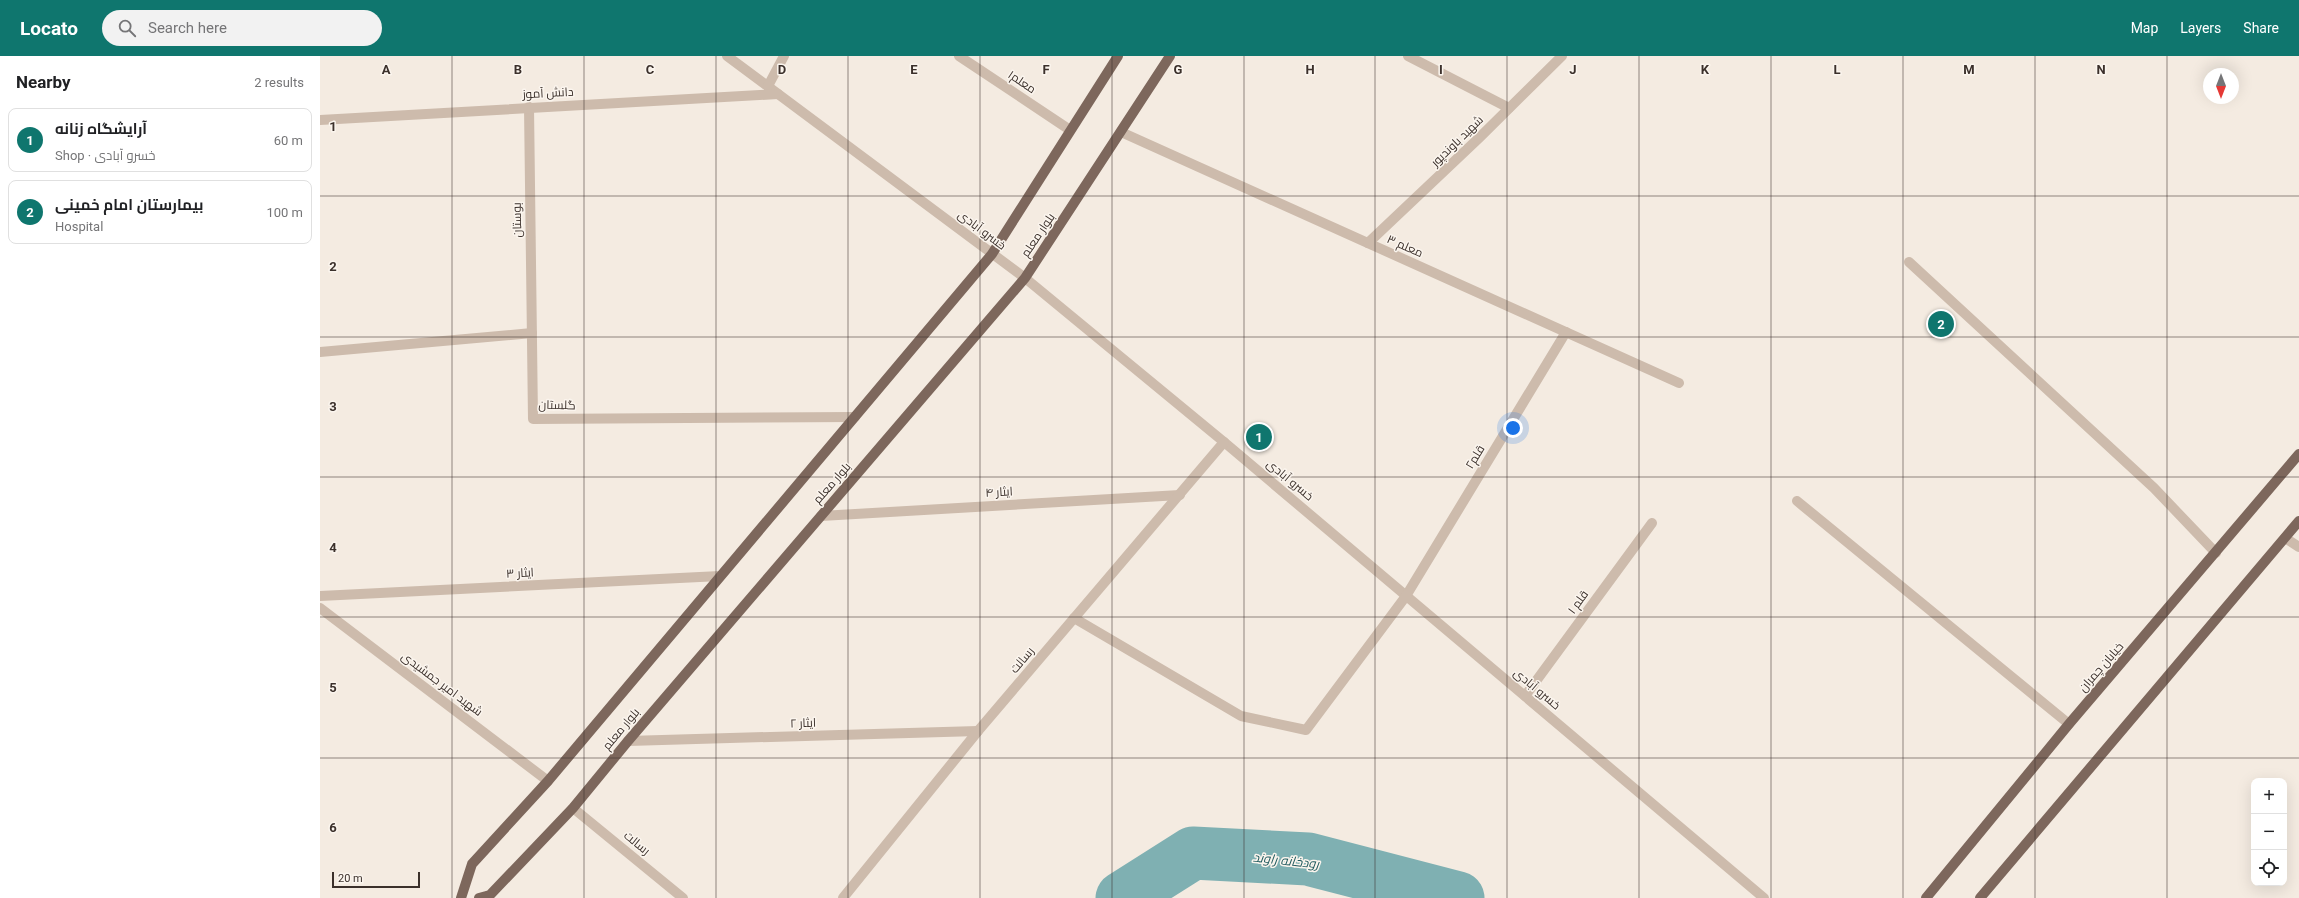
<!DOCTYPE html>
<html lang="en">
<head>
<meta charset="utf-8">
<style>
  body { margin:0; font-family:Roboto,Cairo,sans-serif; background:#f2f2f2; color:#202124 }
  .controls { position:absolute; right:12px; bottom:12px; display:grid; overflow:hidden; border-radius:8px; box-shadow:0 4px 16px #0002 }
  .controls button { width:36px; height:36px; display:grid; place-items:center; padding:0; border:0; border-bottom:1px solid #e0e0e0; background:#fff; color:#202124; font:20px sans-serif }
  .compass { position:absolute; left:1883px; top:12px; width:36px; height:36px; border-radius:50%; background:#fff; box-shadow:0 4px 16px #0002; rotate:180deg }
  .scale { position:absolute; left:12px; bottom:10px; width:88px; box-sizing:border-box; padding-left:4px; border:2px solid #3b302b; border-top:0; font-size:11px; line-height:14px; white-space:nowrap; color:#3b302b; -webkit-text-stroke:3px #fbf5ee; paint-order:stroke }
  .you { position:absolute; left:1193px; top:372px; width:14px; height:14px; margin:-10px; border:3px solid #fff; border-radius:50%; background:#1a73e8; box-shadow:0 0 0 6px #1a73e833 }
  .badge { display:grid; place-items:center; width:26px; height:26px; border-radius:50%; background:#0f766e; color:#fff; font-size:13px; font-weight:700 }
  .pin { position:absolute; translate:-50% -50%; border:2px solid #fff; box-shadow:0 1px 4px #0006 }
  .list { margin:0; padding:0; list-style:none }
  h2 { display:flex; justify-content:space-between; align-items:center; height:52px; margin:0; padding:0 16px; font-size:17px }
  h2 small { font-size:13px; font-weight:400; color:#757577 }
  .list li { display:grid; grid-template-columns:26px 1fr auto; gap:12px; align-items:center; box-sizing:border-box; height:64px; margin:0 8px 8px; padding:0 8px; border:1px solid #e0e0e0; border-radius:8px }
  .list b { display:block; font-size:15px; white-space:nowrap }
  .list p { margin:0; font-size:13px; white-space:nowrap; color:#757577 }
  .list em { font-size:13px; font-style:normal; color:#757577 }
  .icon { flex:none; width:22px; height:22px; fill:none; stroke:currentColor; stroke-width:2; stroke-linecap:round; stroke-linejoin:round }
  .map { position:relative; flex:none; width:1979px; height:842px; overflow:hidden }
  header { display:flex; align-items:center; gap:24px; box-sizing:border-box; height:56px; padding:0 20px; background:#0f766e; color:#fff }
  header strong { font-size:19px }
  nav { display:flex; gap:22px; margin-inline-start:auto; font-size:14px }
  .search { width:280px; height:36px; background:#f2f2f2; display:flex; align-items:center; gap:10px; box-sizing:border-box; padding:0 14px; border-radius:22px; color:#757577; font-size:15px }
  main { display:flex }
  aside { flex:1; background:#fff }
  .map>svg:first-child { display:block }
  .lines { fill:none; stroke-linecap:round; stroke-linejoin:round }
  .river { stroke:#7fb0b2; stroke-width:53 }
  .minor { stroke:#cdbbac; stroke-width:10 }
  .major { stroke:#7d675c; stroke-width:10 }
  .grid { fill:none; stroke:#3b302b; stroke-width:1; stroke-opacity:0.55 }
  .labels { text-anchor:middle; stroke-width:3; stroke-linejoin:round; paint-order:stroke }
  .street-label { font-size:12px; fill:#3b302b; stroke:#fbf5ee }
  .water-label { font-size:13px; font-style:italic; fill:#1f5a5e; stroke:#fbf5ee }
  .grid-label { font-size:13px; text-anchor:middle; font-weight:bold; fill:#3b302b; stroke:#fbf5ee; stroke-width:3; stroke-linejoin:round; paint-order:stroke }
</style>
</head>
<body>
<header>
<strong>Locato</strong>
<div class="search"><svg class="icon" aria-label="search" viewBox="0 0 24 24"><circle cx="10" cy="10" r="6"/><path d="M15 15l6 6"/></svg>Search here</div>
<nav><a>Map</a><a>Layers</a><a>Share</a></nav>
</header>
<main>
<aside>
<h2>Nearby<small>2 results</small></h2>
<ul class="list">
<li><span class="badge">1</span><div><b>آرایشگاه زنانه</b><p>Shop · خسرو آبادی</p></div><em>60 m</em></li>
<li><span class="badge">2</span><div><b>بیمارستان امام خمینی</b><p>Hospital</p></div><em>100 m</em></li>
</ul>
</aside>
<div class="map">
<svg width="1979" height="842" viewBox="0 0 1979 842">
  <rect width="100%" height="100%" fill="#f4ebe1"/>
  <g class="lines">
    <path class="river" d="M802,842l71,-45 115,6 150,39"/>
    <g class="minor">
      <path d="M407,0l298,222 199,164 540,456"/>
      <path d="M639,0l111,74"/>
      <path d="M1088,0l101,52"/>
      <path d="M448,30l16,-30"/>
      <path d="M209,51l4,312 322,-2"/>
      <path d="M0,64l458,-26"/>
      <path d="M801,76l558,251"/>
      <path d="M1048,187l112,-106 82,-81"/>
      <path d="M1589,206l245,226 62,65"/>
      <path d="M0,296l212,-19"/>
      <path d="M1477,445l272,223"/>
      <path d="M501,460l359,-21"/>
      <path d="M1965,482l14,9"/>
      <path d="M0,540l400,-20"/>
      <path d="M0,552l228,173"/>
      <path d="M754,562l167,98 65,14 100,-134 160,-264"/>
      <path d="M1205,640l127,-173"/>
      <path d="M308,685l350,-10"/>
      <path d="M253,752l110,90"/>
      <path d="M523,842l135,-167 246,-289"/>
    </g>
    <g class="major">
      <path d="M141,842l11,-34 76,-83 444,-527 126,-198"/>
      <path d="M159,842l11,-3 83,-87 55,-67 397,-463 145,-222"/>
      <path d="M1606,842l143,-174 230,-270"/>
      <path d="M1660,842l319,-377"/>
    </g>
  </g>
  <path class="grid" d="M132,0v842M264,0v842M396,0v842M528,0v842M660,0v842M792,0v842M924,0v842M1055,0v842M1187,0v842M1319,0v842M1451,0v842M1583,0v842M1715,0v842M1847,0v842M0,140h1979M0,281h1979M0,421h1979M0,561h1979M0,702h1979"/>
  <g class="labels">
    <g class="street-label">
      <text transform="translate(702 26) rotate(34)" y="4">معلم۱</text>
      <text transform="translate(228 37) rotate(-3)" y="4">دانش آموز</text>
      <text transform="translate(1137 85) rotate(-44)" y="4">شهید باوندپور</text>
      <text transform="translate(197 164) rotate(-91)" y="4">بوستان</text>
      <text transform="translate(662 174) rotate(37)" y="4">خسرو آبادی</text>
      <text transform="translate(718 179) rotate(-56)" y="4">بلوار معلم</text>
      <text transform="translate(1085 190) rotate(24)" y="4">معلم ۳</text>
      <text transform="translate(237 349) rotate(1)" y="4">گلستان</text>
      <text transform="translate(1155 401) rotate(-59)" y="4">قلم۲</text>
      <text transform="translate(970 424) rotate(40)" y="4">خسرو آبادی</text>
      <text transform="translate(512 427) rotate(-49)" y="4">بلوار معلم</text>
      <text transform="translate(679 436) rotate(-3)" y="4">ایثار ۴</text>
      <text transform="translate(200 517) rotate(-3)" y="4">ایثار ۳</text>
      <text transform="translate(1258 546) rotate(-54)" y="4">قلم ۱</text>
      <text transform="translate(702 604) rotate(-50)" y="4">رسالت</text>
      <text transform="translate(1781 611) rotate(-49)" y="4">خیابان چمران</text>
      <text transform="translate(122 628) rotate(37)" y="4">شهید امیر جمشیدی</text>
      <text transform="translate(1217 633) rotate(40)" y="4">خسرو آبادی</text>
      <text transform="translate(483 667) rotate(-2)" y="4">ایثار ۲</text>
      <text transform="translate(301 673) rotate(-50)" y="4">بلوار معلم</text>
      <text transform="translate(317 787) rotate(39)" y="4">رسالت</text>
    </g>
    <g class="water-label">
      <text transform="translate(966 804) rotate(6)" y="5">رودخانه راوند</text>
    </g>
  </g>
  <g class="grid-label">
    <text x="66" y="18">A</text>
    <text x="198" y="18">B</text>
    <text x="330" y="18">C</text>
    <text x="462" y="18">D</text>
    <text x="594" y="18">E</text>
    <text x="726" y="18">F</text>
    <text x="858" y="18">G</text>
    <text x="990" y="18">H</text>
    <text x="1121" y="18">I</text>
    <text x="1253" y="18">J</text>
    <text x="1385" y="18">K</text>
    <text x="1517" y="18">L</text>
    <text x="1649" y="18">M</text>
    <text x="1781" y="18">N</text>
    <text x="13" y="75">1</text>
    <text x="13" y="215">2</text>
    <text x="13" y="355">3</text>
    <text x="13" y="496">4</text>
    <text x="13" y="636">5</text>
    <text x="13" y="776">6</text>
  </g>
</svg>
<div class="controls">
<button>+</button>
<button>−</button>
<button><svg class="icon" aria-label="locate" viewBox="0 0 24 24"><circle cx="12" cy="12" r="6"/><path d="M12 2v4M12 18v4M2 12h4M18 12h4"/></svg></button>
</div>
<svg class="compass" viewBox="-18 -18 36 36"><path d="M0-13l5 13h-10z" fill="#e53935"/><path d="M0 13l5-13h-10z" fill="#757577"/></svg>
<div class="scale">20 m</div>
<div class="you"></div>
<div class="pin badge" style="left:939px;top:381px">1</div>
<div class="pin badge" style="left:1621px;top:268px">2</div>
</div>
</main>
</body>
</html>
